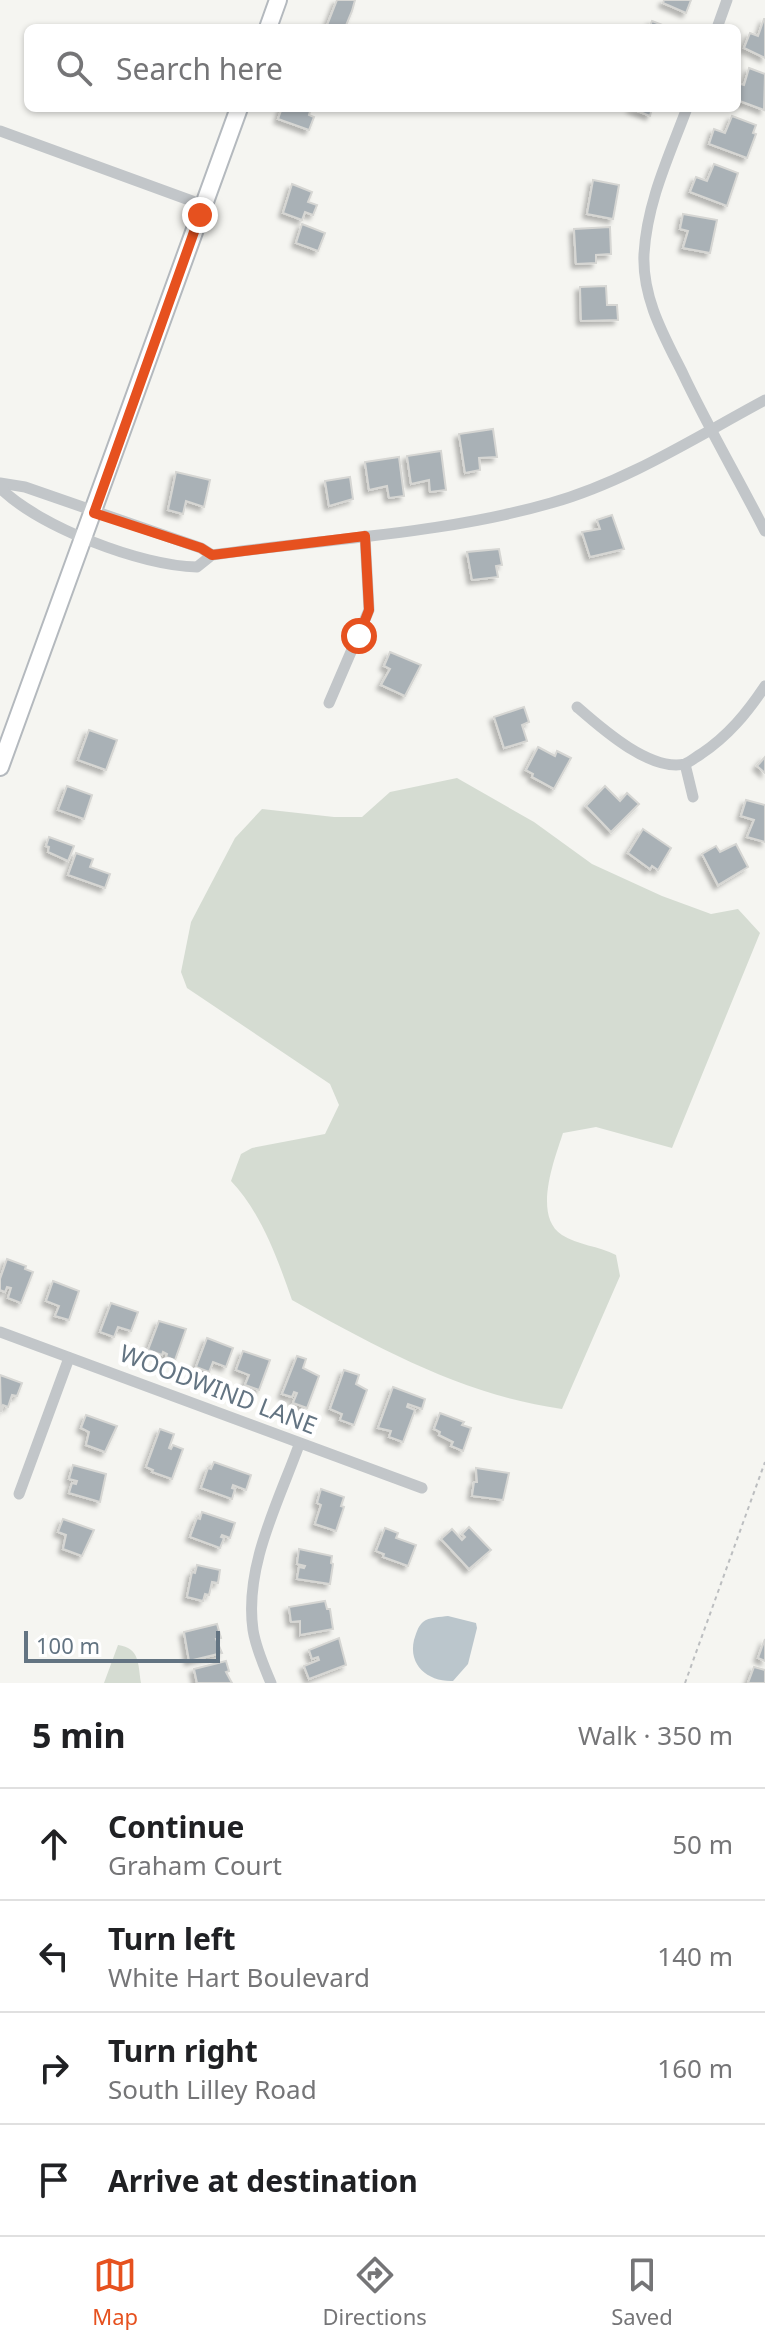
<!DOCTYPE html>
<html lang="en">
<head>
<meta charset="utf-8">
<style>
  body { margin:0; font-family:"Noto Sans",sans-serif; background:#f2f2f2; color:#202124 }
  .scale { position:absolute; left:24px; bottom:20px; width:196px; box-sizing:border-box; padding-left:8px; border:4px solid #637482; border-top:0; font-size:22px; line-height:28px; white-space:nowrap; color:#637482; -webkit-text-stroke:6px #fff; paint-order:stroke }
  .stop { position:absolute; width:24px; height:24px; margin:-18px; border:6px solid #e6511f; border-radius:50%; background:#fff }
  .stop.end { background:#e6511f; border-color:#fff; box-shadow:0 2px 8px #0008 }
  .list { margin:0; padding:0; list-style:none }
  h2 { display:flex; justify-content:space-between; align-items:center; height:104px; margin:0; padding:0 32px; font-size:34px }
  h2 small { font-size:26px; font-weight:400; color:#757577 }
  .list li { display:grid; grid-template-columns:52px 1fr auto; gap:24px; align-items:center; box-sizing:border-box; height:112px; padding:0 32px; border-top:2px solid #e0e0e0 }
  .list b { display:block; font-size:30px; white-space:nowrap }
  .list p { margin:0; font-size:26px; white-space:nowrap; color:#757577 }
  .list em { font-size:26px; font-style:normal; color:#757577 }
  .icon { flex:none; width:44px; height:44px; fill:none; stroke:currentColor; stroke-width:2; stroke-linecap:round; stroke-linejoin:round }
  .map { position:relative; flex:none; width:765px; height:1683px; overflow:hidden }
  .search { position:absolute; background:#fff; box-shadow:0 2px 6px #0004; left:24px; right:24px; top:24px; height:88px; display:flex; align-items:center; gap:20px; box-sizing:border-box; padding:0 28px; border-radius:12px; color:#757577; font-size:30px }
  .sheet { height:552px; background:#fff }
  nav { display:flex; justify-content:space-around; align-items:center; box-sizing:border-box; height:112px; border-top:2px solid #e0e0e0; background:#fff; font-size:22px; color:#757577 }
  nav a { display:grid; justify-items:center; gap:4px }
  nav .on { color:#e6511f }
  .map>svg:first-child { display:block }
  .green { fill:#d5dcd2 }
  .water { fill:#bbc6cc }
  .building { fill:#a9b1b6; stroke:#d6d6d3; stroke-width:2; filter:url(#shadow) }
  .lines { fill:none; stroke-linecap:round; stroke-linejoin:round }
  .secondary-casing { stroke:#b4b9be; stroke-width:20 }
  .path { stroke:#bcbec0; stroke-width:2; stroke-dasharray:4 4; stroke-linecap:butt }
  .street { stroke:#c2c6c9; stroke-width:11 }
  .secondary { stroke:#fff; stroke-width:16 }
  .route { stroke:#e6511f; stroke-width:10 }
  .labels { text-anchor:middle; stroke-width:8; stroke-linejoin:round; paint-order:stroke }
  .street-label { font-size:24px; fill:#637482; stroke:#fff }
</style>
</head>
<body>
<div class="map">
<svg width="765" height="1683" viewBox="0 0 765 1683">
  <defs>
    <filter id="shadow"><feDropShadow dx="-4" dy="4" stdDeviation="2" flood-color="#0004"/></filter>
  </defs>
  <rect width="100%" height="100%" fill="#f5f5f1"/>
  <g class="green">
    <path d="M457,778l77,44 58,42 70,32 49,18 27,-5 22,24 -88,215 -76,-21 -33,6c-8,25 -31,83 -1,102 15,10 37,11 54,20l4,21 -58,133c-97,-13 -186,-62 -270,-109 -14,-40 -31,-88 -61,-119l10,-27 11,-6 73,-14 14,-29 -9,-21 -143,-96 -6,-16 10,-50 44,-84 27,-29 72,8h28l28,-25z"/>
    <path d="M118,1645c22,3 20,19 23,38h-37z"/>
  </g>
  <path class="water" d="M448,1616l28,7 1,5 -9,36 -15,17c-24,1 -45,-15 -39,-41 2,-6 4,-14 9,-18 6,-5 18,-5 25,-6z"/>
  <g class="building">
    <path d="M337,0h18l-3,11 -7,17h-19z"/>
    <path d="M664,0h27l-5,13 -23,-10z"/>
    <path d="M764,19h1v39l-21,-10 6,-15 8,3z"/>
    <path d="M652,21l18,7h-21z"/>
    <path d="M749,68l16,6 -1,36 -27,-10v-17l7,2z"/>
    <path d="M282,108h29l-2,7 5,2 -5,13 -31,-11z"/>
    <path d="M630,108h22l-2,8z"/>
    <path d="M732,116l24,9 -3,8 3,1 -9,24 -38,-14 5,-15 11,4z"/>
    <path d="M714,164l24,9 -11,33 -37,-14 6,-15 11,4z"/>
    <path d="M593,180l26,5 -6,34 -26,-5z"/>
    <path d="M292,184l20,8 -4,10 9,3 -4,10 -8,-3 -3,8 -19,-7z"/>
    <path d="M683,214l34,6 -7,33 -27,-5 5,-17 -8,-2z"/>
    <path d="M302,224l23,9 -7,18 -22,-8z"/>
    <path d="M610,227l1,27 -15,1v8l-20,1 -2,-35z"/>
    <path d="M606,286l1,19h10l1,15 -37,1 -1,-34z"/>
    <path d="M493,429l4,28 -18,1 1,12 -15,3 -6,-39z"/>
    <path d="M441,451l5,39 -16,2 -1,-12 -18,4 -4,-28z"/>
    <path d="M399,457l5,39 -15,2 -2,-12 -18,4 -4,-28z"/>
    <path d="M176,472l34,8 -6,27 -18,-6 -3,13 -15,-4z"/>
    <path d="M350,477l3,22 -24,7 -4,-25z"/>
    <path d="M612,515l12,34 -34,8 -8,-25 18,-3 -3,-9z"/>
    <path d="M499,549l3,16 -6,1 2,11 -26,3 -5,-28z"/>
    <path d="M390,652l31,13 -16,31 -24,-11 9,-16 -6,-3z"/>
    <path d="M524,707l5,15 -7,3 5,16 -23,7 -10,-31z"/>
    <path d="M89,730l28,10 -11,30 -28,-10z"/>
    <path d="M538,747l17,9 2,-5 14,7 -17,31 -22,-12 1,-3 -7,-4z"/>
    <path d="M765,757v16l-8,-7z"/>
    <path d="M67,786l25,9 -8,24 -26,-9z"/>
    <path d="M605,786l15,15 7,-8 12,11 -28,28 -25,-26z"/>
    <path d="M746,800l19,5v37l-18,-5 7,-17 -13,-4z"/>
    <path d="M643,829l28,19 -13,22 -6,-4 -2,3 -22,-16z"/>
    <path d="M49,837l25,9 -6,15 -20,-9 1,-5 -3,-1z"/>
    <path d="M736,844l12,23 -30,18 -16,-31 14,-8 4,6z"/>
    <path d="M76,853l17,6 -3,8 20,7 -5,14 -37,-13z"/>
    <path d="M7,1259l19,7 -1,3 8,3 -12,31 -13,-5 3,-10 -4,-1 -2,5 -5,-2v-11z"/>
    <path d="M53,1281l26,10 -10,29 -14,-4 4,-10 -13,-5z"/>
    <path d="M111,1303l27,9 -7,19 -13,-4 -4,10 -14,-5z"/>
    <path d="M159,1321l27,8 -11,31 -9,-3 1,-3 -4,-2 -1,3 -14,-5z"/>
    <path d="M207,1338l26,10 -7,19 -13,-5 -4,10 -13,-5z"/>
    <path d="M243,1351l27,9 -11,30 -14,-5 4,-10 -13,-5z"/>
    <path d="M297,1356l9,3 -3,9 16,8 -12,32 -14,-5 4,-10 -3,-1 -2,5 -10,-3z"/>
    <path d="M344,1370l15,5 -3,9 11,6 -13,35 -14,-5 2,-6 -12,-5z"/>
    <path d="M0,1375l22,8 -5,13 -5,-1 -4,12 -5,-2 -2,7z"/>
    <path d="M393,1387l32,12 -3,10 -14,-5 -1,3 8,3 -12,32 -14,-5 2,-6 -13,-3z"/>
    <path d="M440,1413l24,9 -2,3 9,3 -8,23 -12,-5 2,-4 -14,-7 1,-3 -6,-3z"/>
    <path d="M86,1415l31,11 -12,26 -19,-7 3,-13 -8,-4z"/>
    <path d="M160,1429l14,5 -5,14 2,1 2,-4 10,4 -11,30 -20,-7 1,-2 -7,-3z"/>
    <path d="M214,1462l37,13 -5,15 -13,-5 -1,3 3,1 -3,10 -31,-11 7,-20 3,1z"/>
    <path d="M73,1465l33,9 -6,28 -31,-9 3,-10 4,1 1,-3 -8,-2z"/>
    <path d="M476,1468l33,5 -6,27 -31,-4 2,-14h3z"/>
    <path d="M321,1489l23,8 -3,9 3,1 -8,24 -21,-7 6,-19 -4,-2z"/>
    <path d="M202,1512l33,11 -5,15 -8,-3 -1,2 3,1 -4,10 -30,-11 7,-19 3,1z"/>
    <path d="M63,1519l31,11 -12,26 -19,-7 3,-14 -8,-3z"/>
    <path d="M469,1527l22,23 -22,19 -28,-30 11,-10 10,11 3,-3 -3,-3z"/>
    <path d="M385,1528l13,5 -2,5 20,7 -8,21 -25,-9 1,-3 -8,-3z"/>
    <path d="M299,1549l33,7 -1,7 2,1 -3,20 -33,-5 2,-12 5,1 1,-2 -8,-2z"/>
    <path d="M197,1565l23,5 -2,13 -6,-1 -3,13 -4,-1 -2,7 -16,-4 5,-25 3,1z"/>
    <path d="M325,1601l2,8h3l3,20 -33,6v-14l-9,1 -2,-15z"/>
    <path d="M217,1624l4,14 -5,1 6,14 -33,8 -5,-29z"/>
    <path d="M339,1638l7,27 -37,14 -5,-13 15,-6 -1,-3 -6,2 -3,-9z"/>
    <path d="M765,1639v22l-7,-3z"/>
    <path d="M226,1661l3,10 -3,1 6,11h-35l-3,-14z"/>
    <path d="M754,1667l11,3v13h-17z"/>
  </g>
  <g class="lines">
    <defs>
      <g id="secondary">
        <path d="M268,28l10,-28"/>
        <path d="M0,767l239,-659"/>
      </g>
    </defs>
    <use href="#secondary" class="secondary-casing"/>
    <path class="path" d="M685,1683l80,-221"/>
    <g class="street">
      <path d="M717,28l10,-28"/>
      <path d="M687,108c-18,48 -40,94 -43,146 -2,44 20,82 39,120 25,53 55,104 82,157"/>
      <path d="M0,131l203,74"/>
      <path d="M0,483l25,4 176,61 11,7"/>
      <path d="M0,488c40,39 141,78 197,79l15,-12c110,-16 232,-21 339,-52 75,-21 145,-66 214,-103"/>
      <path d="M329,703l40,-93 -4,-74"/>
      <path d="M577,707c24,21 73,65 108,57 5,-2 11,-7 16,-10 27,-18 46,-41 64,-68"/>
      <path d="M685,764l8,33"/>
      <path d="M0,1332l422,156"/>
      <path d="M19,1494l50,-136"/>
      <path d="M271,1683c-7,-17 -15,-34 -18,-53 -9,-63 25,-127 46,-185"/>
    </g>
    <use href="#secondary" class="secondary"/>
  </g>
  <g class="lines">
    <path class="route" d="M200,215l-106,298 107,35 11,7 153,-19 4,74 -10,26"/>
  </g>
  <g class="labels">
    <g class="street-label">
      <text transform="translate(218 1390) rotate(21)" y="8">WOODWIND LANE</text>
    </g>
  </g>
</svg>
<div class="scale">100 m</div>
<div class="stop" style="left:359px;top:636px"></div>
<div class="stop end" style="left:200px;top:215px"></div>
<div class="search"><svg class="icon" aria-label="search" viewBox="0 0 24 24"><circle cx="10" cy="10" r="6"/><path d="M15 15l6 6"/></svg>Search here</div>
</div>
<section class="sheet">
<h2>5 min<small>Walk · 350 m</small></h2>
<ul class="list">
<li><svg class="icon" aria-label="ahead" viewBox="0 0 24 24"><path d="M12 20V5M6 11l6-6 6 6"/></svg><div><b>Continue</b><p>Graham Court</p></div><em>50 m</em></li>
<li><svg class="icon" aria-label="left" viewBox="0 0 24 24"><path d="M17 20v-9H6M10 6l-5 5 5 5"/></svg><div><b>Turn left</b><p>White Hart Boulevard</p></div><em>140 m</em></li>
<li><svg class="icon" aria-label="right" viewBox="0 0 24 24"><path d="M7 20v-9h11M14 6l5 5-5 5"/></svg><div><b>Turn right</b><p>South Lilley Road</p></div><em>160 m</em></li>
<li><svg class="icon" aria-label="arrive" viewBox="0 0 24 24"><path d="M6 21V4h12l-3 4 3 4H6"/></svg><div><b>Arrive at destination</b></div></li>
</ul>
</section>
<nav>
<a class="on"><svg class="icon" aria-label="map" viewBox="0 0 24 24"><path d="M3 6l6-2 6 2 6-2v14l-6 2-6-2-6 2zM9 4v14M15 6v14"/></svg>Map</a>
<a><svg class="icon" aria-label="directions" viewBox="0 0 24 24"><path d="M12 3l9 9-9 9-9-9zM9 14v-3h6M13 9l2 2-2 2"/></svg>Directions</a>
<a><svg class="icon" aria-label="saved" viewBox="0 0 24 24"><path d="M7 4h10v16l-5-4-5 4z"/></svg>Saved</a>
</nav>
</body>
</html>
